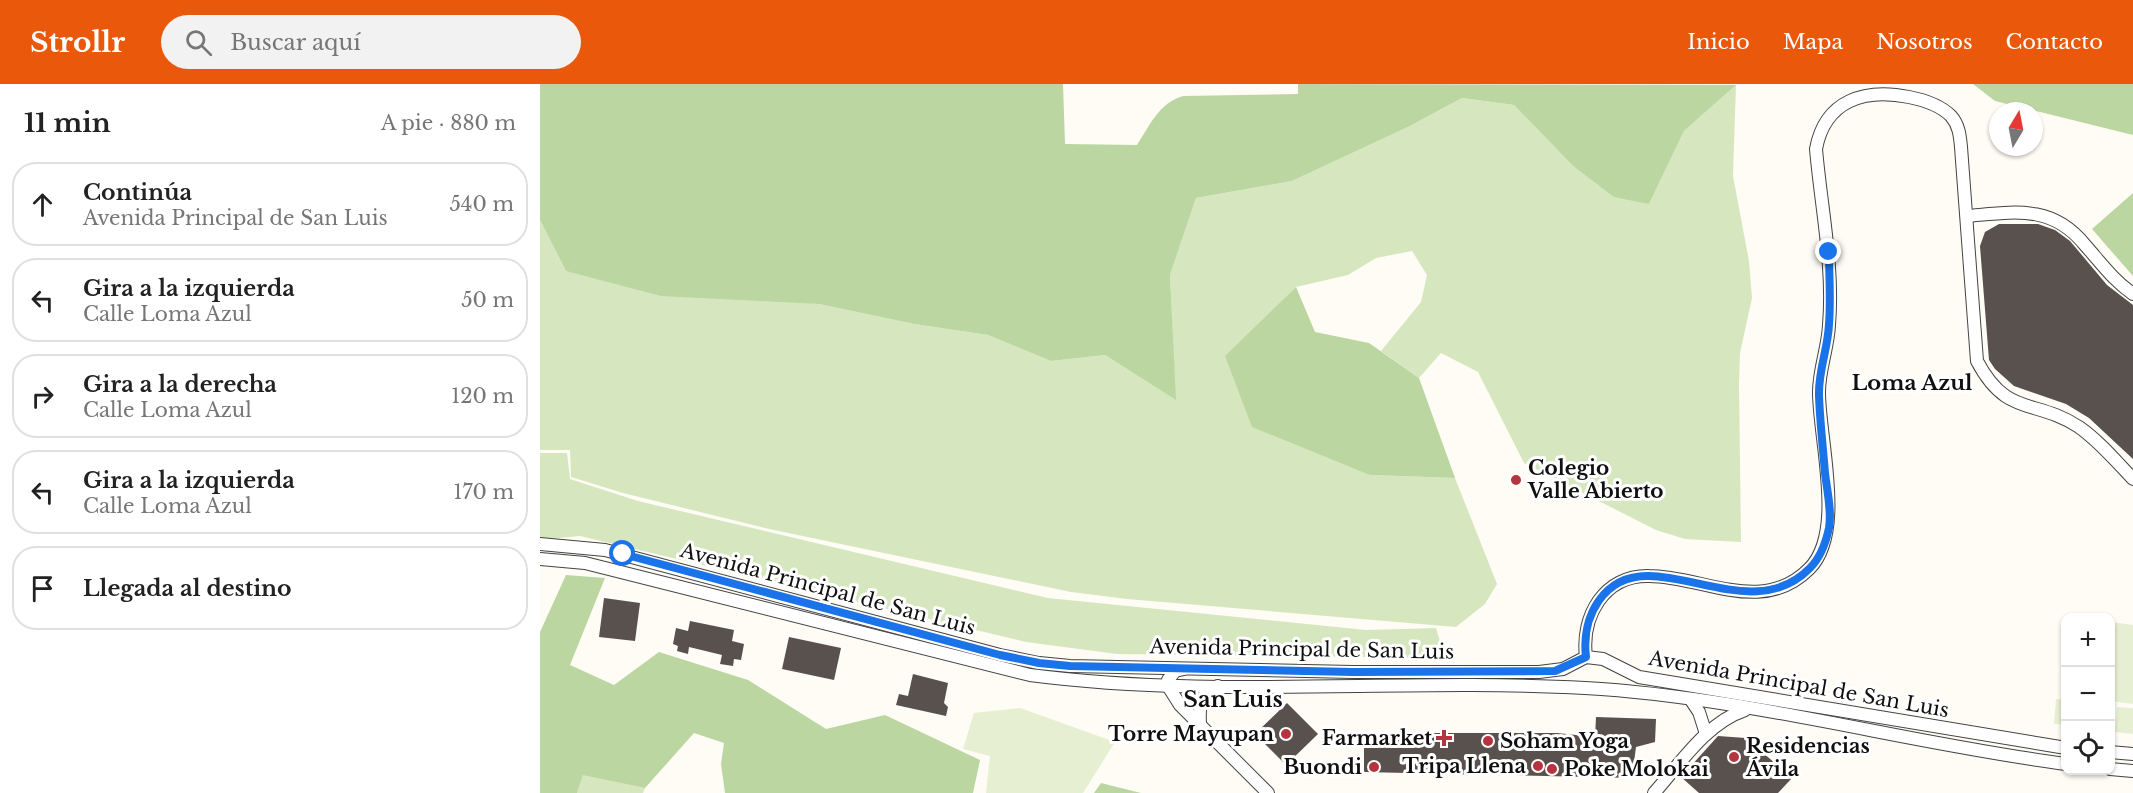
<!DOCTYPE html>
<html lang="es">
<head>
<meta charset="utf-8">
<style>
  body { margin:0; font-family:"Libre Baskerville",serif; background:#f2f2f2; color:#222 }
  .controls { position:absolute; right:18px; bottom:18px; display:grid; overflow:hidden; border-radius:12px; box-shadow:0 2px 4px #0004 }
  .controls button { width:54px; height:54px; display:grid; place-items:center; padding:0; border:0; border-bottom:2px solid #e0e0e0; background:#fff; color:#222; font:30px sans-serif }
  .compass { position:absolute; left:1449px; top:18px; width:54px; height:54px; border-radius:50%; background:#fff; box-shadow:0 2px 4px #0004; rotate:10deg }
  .stop { position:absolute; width:18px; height:18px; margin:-14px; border:4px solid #1a73e8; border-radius:50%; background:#fff }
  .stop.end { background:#1a73e8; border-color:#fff; box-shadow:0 2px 6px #0008 }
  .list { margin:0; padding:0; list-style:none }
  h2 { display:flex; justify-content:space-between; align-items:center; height:78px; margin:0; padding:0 24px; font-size:26px }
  h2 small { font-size:20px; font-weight:400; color:#767676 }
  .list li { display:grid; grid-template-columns:39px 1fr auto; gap:18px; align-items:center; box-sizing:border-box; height:84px; margin:0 12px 12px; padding:0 12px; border:2px solid #e0e0e0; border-radius:24px }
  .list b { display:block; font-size:22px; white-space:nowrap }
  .list p { margin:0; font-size:20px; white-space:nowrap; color:#767676 }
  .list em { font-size:20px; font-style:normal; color:#767676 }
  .icon { flex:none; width:33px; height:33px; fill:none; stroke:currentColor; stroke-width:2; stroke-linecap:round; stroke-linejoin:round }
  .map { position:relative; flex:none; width:1593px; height:709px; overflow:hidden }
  header { display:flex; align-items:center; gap:36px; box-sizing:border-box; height:84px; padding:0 30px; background:#ea580c; color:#fff }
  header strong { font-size:28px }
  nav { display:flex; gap:33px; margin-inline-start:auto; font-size:21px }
  .search { width:420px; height:54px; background:#f2f2f2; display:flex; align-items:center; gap:15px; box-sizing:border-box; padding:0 21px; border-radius:33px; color:#767676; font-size:22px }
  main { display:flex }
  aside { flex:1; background:#fff }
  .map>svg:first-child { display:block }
  .green { fill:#d6e7c0 }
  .forest { fill:#bbd6a0 }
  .pitch { fill:#e6efd1 }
  .building { fill:#58514d }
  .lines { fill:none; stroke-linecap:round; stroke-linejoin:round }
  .minor-casing { stroke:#434343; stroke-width:14 }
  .minor { stroke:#fff; stroke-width:12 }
  .route { stroke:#1a73e8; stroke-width:8 }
  .poi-dot { fill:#b63340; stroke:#fff; stroke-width:2 }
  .labels { text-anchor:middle; stroke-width:6; stroke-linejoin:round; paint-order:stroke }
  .poi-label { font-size:20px; font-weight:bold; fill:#101010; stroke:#fff; text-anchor:start }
  .street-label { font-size:20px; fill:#101010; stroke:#fff }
  .neighbourhood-label { font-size:21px; font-weight:bold; fill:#101010; stroke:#fff }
  .quarter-label { font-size:22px; font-weight:bold; fill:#101010; stroke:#fff }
</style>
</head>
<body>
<header>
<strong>Strollr</strong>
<div class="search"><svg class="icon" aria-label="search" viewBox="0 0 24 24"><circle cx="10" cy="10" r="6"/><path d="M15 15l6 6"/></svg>Buscar aquí</div>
<nav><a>Inicio</a><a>Mapa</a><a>Nosotros</a><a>Contacto</a></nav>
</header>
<main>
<aside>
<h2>11 min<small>A pie · 880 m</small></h2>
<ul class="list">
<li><svg class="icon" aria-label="ahead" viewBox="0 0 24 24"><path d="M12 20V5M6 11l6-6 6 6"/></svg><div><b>Continúa</b><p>Avenida Principal de San Luis</p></div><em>540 m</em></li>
<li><svg class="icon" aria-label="left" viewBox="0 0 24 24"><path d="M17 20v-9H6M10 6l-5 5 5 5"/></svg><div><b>Gira a la izquierda</b><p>Calle Loma Azul</p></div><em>50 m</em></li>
<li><svg class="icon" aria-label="right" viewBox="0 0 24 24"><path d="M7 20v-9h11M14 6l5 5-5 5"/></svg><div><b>Gira a la derecha</b><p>Calle Loma Azul</p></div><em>120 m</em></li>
<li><svg class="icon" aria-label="left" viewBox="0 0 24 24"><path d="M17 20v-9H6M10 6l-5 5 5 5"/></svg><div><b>Gira a la izquierda</b><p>Calle Loma Azul</p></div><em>170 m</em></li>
<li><svg class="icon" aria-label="arrive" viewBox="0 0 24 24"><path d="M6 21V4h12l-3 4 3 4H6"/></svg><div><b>Llegada al destino</b></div></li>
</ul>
</aside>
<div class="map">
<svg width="1593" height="709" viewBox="0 0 1593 709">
  <rect width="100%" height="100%" fill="#fefcf4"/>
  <g class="green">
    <path d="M1196,1l-3,91 16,85 3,37 -12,55 -1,31 2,158 -56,-3 -29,-9 -132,-67 -46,-91 -37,-19 -22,25 -38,-27 40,-49 6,-27 -15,-24 -36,7 -28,17 -52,12 -71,70 145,118 85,3 42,106 -12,20 -29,23 -329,-28 -56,-7 -302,-63 -146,-36 -52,-16 -1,-27h-30v-230l26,51 253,33 95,20 74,11 63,26 54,-6 70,44 -5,-124 26,-77 96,-17 116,-54 54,-29 52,7 58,60 77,39 35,-73z"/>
    <path d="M0,369h27l3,26 68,22 410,97 318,32 70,-2 9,30 -328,-4 -91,-12 -446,-106 -40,4z"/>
    <path d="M43,690l62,14 -2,5h-66z"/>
  </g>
  <g class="forest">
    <path d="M0,0h523l2,60 72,1c13,-20 22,-42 46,-49l115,-2v-10l438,1 -52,46 -35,73 -35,-7 -42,-32 -58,-60 -52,-7 -54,29 -116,54 -96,17 -26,77 6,125 -71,-45 -54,6 -63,-26 -74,-11 -95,-20 -158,-8 -95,-25 -26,-51z"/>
    <path d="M1433,0h160v51l-138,-34z"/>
    <path d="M1593,109v83l-41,-47z"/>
    <path d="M756,203l19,45 54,11 50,35 36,100 -85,-3 -118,-48 -27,-71z"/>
    <path d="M26,491l39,3 -35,87 44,20 45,-33 89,28 78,49 59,-14 95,45 -7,33h-248l-4,-29 3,-21 -30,-10 -49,55 -62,-13 -6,18h-37v-161z"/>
    <path d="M561,699l40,10h-47z"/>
  </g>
  <g class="pitch">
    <path d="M1571,538l22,3v79l-22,-3z"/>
    <path d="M1516,615l9,1v25l-11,-1z"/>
    <path d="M1577,623l16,1v26l-18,-2z"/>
    <path d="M480,624l95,34 -32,51h-97l4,-37 -27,-7 11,-36z"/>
  </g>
  <g class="building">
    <path d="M1459,140h39l17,6 15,11 37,44 26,20v154l-44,-41 -23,-14 -52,-18 -19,-17 -6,-9 -9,-114 5,-14z"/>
    <path d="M64,514l36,5 -5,38 -36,-4z"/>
    <path d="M150,537l44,9 -2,11 12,3 -3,16 -7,-1 -1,7 -13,-2 2,-9 -33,-8 -1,7 -11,-3 1,-5 -5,-2 3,-16 12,3z"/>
    <path d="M249,553l52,11 -7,32 -52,-11z"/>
    <path d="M373,590l35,9 -4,20 4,4 -2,9 -50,-11 3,-11 9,2z"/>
    <path d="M747,619l31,31 -32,31 -31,-31z"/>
    <path d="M1056,633l60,2 -1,23 -19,5 -4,31 -268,-6v-28l3,-11h190l38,4z"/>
    <path d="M1178,652l28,2 46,40 -14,15h-79l-18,-16z"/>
  </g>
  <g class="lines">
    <defs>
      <g id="minor">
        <path d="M1427,132c47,-4 85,-12 118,29 16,18 28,35 48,49"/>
        <path d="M0,460l65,6 395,105 39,8 31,3 283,6h186l24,-3 23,-12 17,2 36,18 427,71"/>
        <path d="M0,475l45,4 445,112c184,24 370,3 555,13 161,9 320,55 481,76"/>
        <path d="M1046,573c-5,-41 18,-82 63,-81 54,0 113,40 160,-7 37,-36 10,-129 10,-177 0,-23 9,-44 10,-67 5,-59 -8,-118 -13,-176 9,-49 49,-61 93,-52 15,3 31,8 42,19 8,9 9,20 10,31l16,214c30,57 58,37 102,66 20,14 37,34 54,52"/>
        <path d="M644,585l-9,2 -7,9v6l12,19 88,88"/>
        <path d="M1151,616l8,12 7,22"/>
        <path d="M660,640c-1,-16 0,-32 18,-38"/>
        <path d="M1570,668l23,2"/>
        <path d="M1570,685l23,2"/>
        <path d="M1114,709c26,-29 52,-70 91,-83"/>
      </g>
    </defs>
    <use href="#minor" class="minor-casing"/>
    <use href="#minor" class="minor"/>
  </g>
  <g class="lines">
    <path class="route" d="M83,470l377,101 39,8 31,3 283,6 202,-1 31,-14c-5,-41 18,-82 63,-81 53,1 115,39 161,-8 10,-10 16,-26 19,-40 3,-18 -2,-37 -4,-55 -2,-25 -5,-51 -6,-77 -1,-25 9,-47 10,-72 2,-24 0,-48 0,-72"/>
  </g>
  <g class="poi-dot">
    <circle cx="976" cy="396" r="6"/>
    <circle cx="746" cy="650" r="6"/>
    <path d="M901 645h6v6h6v6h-6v6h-6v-6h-6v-6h6z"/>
    <circle cx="948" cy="657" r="6"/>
    <circle cx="1194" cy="673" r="6"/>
    <circle cx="998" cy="682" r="6"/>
    <circle cx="834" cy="683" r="6"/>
    <circle cx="1012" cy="685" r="6"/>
  </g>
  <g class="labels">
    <g class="poi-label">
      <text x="988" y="391">Colegio<tspan x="988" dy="23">Valle Abierto</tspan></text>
      <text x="734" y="657" text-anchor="end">Torre Mayupan</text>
      <text x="892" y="661" text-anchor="end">Farmarket</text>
      <text x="960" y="664">Soham Yoga</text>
      <text x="1206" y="669">Residencias<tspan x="1206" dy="23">Ávila</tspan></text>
      <text x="986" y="689" text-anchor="end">Tripa Llena</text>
      <text x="822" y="690" text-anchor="end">Buondi</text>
      <text x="1024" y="692">Poke Molokai</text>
    </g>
    <g class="street-label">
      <text transform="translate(288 505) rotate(15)" y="7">Avenida Principal de San Luis</text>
      <text transform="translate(762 565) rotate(1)" y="7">Avenida Principal de San Luis</text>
      <text transform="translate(1259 600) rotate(10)" y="7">Avenida Principal de San Luis</text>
    </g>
    <g class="neighbourhood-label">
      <text x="1372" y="306">Loma Azul</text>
    </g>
    <g class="quarter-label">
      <text x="693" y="623">San Luis</text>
    </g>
  </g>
</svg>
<div class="controls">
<button>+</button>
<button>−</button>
<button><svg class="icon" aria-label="locate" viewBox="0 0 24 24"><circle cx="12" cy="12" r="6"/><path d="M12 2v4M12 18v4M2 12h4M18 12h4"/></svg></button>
</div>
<svg class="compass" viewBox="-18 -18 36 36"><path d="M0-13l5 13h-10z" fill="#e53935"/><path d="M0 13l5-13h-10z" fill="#767676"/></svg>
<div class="stop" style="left:83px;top:470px"></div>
<div class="stop end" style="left:1289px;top:168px"></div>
</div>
</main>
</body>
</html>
